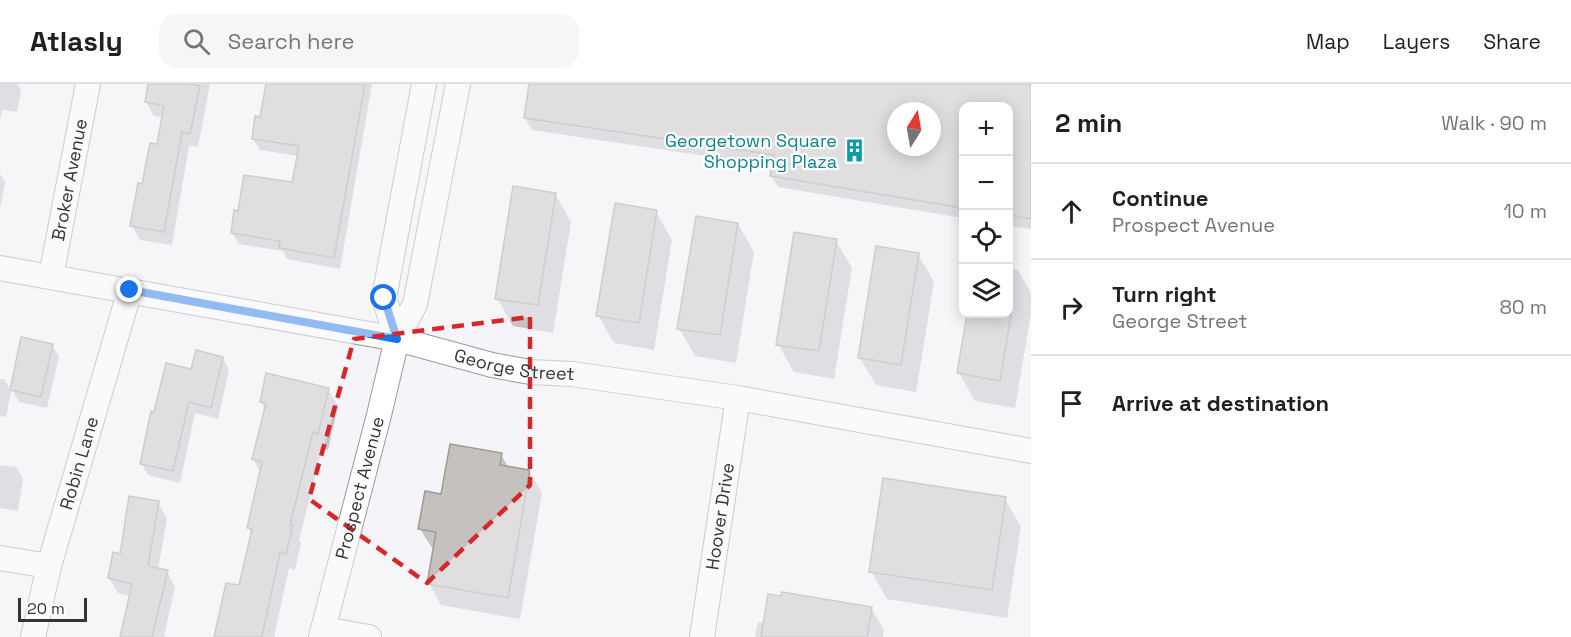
<!DOCTYPE html>
<html lang="en">
<head>
<meta charset="utf-8">
<style>
  body { margin:0; font-family:"Space Grotesk",sans-serif; background:#f6f6f6; color:#202124 }
  .controls { position:absolute; right:18px; top:18px; display:grid; overflow:hidden; border-radius:12px; box-shadow:0 3px 15px #0003 }
  .controls button { width:54px; height:54px; display:grid; place-items:center; padding:0; border:0; border-bottom:2px solid #e0e0e0; background:#fff; color:#202124; font:30px sans-serif }
  .compass { position:absolute; left:887px; top:18px; width:54px; height:54px; border-radius:50%; background:#fff; box-shadow:0 3px 15px #0003; rotate:11deg }
  .scale { position:absolute; left:18px; bottom:15px; width:69px; box-sizing:border-box; padding-left:6px; border:3px solid #343536; border-top:0; font-size:16px; line-height:21px; white-space:nowrap; color:#343536; -webkit-text-stroke:4px #fff; paint-order:stroke }
  .stop { position:absolute; width:18px; height:18px; margin:-14px; border:4px solid #1a73e8; border-radius:50%; background:#fff }
  .stop.end { background:#1a73e8; border-color:#fff; box-shadow:0 2px 6px #0008 }
  .list { margin:0; padding:0; list-style:none }
  h2 { display:flex; justify-content:space-between; align-items:center; height:78px; margin:0; padding:0 24px; font-size:26px }
  h2 small { font-size:20px; font-weight:400; color:#757577 }
  .list li { display:grid; grid-template-columns:39px 1fr auto; gap:18px; align-items:center; box-sizing:border-box; height:96px; padding:0 24px; border-top:2px solid #e0e0e0 }
  .list b { display:block; font-size:22px; white-space:nowrap }
  .list p { margin:0; font-size:20px; white-space:nowrap; color:#757577 }
  .list em { font-size:20px; font-style:normal; color:#757577 }
  .icon { flex:none; width:33px; height:33px; fill:none; stroke:currentColor; stroke-width:2; stroke-linecap:round; stroke-linejoin:round }
  .map { position:relative; flex:none; width:1031px; height:553px; overflow:hidden }
  header { display:flex; align-items:center; gap:36px; box-sizing:border-box; height:84px; padding:0 30px; background:#fff; border-bottom:2px solid #e0e0e0 }
  header strong { font-size:28px }
  nav { display:flex; gap:33px; margin-inline-start:auto; font-size:21px }
  .search { width:420px; height:54px; background:#f6f6f6; display:flex; align-items:center; gap:15px; box-sizing:border-box; padding:0 21px; border-radius:18px; color:#757577; font-size:22px }
  main { display:flex }
  aside { flex:1; background:#fff }
  .map>svg:first-child { display:block }
  .shadow { fill:#0003; fill-rule:evenodd }
  .building { fill:#c5c1be; stroke:#9e9b98; stroke-width:1.5; fill-rule:evenodd }
  .lines { fill:none; stroke-linecap:round; stroke-linejoin:round }
  .minor-casing { stroke:#9a9a9e; stroke-width:26 }
  .minor { stroke:#fff; stroke-width:24 }
  .route { stroke:#1a73e8; stroke-width:8 }
  .marked { fill:none; stroke:#d62828; stroke-width:4.5; stroke-dasharray:12 8; stroke-linejoin:round }
  .labels { text-anchor:middle; stroke-width:4.5; stroke-linejoin:round; paint-order:stroke }
  .culture-label { font-size:18px; fill:#0d838f; stroke:#fff; text-anchor:end }
  .street-label { font-size:18px; fill:#343536; stroke:#fff }
</style>
</head>
<body>
<header>
<strong>Atlasly</strong>
<div class="search"><svg class="icon" aria-label="search" viewBox="0 0 24 24"><circle cx="10" cy="10" r="6"/><path d="M15 15l6 6"/></svg>Search here</div>
<nav><a>Map</a><a>Layers</a><a>Share</a></nav>
</header>
<main>
<div class="map">
<svg width="1031" height="553" viewBox="0 0 1031 553">
  <rect width="100%" height="100%" fill="#f5f5f9"/>
  <g class="shadow">
    <path d="M0,0h17l4,6 -4,22 -15,-2 -2,11z"/>
    <path d="M150,0h60l-12,63 -9,-1 -17,99 -32,-5 -8,-14 11,-40 15,-40 5,-29 -9,-1 -8,-14z"/>
    <path d="M267,0h105l-32,185 -53,-10 -4,-8 -44,-7 -7,-11 7,-20 54,-29 6,-28 -39,-6 -7,-11 8,-21z"/>
    <path d="M530,0h501v145l-23,-3v-120h-45v112l-185,-31 -7,-12 2,-9 -241,-36 -7,-12zM896,27h36v36h-36z"/>
    <path d="M0,90l5,8 -5,27z"/>
    <path d="M555,110l16,28 -18,111 -40,-7 -16,-28z"/>
    <path d="M656,128l16,28 -18,110 -40,-7 -16,-28z"/>
    <path d="M738,140l16,28 -18,111 -41,-7 -16,-28z"/>
    <path d="M836,157l16,27 -18,111 -40,-7 -16,-28z"/>
    <path d="M918,170l16,28 -18,110 -40,-7 -16,-27z"/>
    <path d="M1008,184l10,2 13,23v20l-16,95 -40,-7 -16,-28 10,-59h39z"/>
    <path d="M52,261l7,12 -12,51 -28,-6 -7,-12z"/>
    <path d="M223,274l6,12 -11,49 -23,-6 -15,70 -32,-8 -7,-12 14,-49 37,-43z"/>
    <path d="M0,295h4l7,12 -5,26 -6,-1z"/>
    <path d="M328,305l10,17 -10,44 -6,-2 -23,92 2,3 -6,27 -6,-2 -15,69h-59l25,-50 12,-52 -4,-8 13,-54 -8,-14 13,-49 -5,-8z"/>
    <path d="M501,371l8,13 20,3 13,22 -22,126 -79,-14 -12,-22 5,-32 -14,-22 22,-33z"/>
    <path d="M0,381l16,2 7,12 -5,32 -18,-3z"/>
    <path d="M1005,415l16,28 -14,91 -120,-19 -16,-28z"/>
    <path d="M158,418l9,16 -9,52 9,2 8,15 -11,49 3,1h-45l9,-41 -13,-3 -9,-15 12,-23z"/>
    <path d="M871,524l13,22 -1,7h-128l3,-15 7,1z"/>
  </g>
  <g class="building">
    <path d="M148,0h40l12,2 -10,48 -8,-2 -18,100 -34,-6 8,-43 4,1 8,-41 7,1 7,-38 -19,-4z"/>
    <path d="M266,0h99l-31,174 -55,-10 1,-7 -49,-8 3,-23 4,1 6,-36 48,7 7,-36 -47,-7 3,-23 5,1z"/>
    <path d="M529,0h502v135l-23,-4v-109h-45v102l-193,-32 4,-21 -250,-37zM896,27h36v36h-36z"/>
    <path d="M513,102l43,7 -18,112 -43,-6z"/>
    <path d="M615,119l42,7 -18,113 -43,-7z"/>
    <path d="M696,132l42,7 -18,112 -43,-6z"/>
    <path d="M794,148l43,7 -18,112 -43,-6z"/>
    <path d="M876,162l43,7 -18,112 -43,-7z"/>
    <path d="M967,230h44l-11,67 -43,-8z"/>
    <path d="M21,253l32,7 -12,53 -31,-7z"/>
    <path d="M196,266l27,7 -12,51 -22,-6 -16,69 -33,-7 11,-53 3,1 12,-49 25,6z"/>
    <path d="M266,289l63,15 -11,46 -5,-2 -23,93h3l-7,29 -6,-2 -18,85h-48l12,-54 13,2 13,-56 -5,-1 15,-66 -10,-3 14,-56 -6,-1z"/>
    <path d="M450,360l52,9 -2,12 30,5 -22,128 -81,-14 9,-52 -18,-3 7,-38 16,3z"/>
    <path d="M883,394l123,19 -14,93 -123,-18z"/>
    <path d="M129,412l30,5 -11,65 20,4 -16,67h-32l12,-53 -24,-6 5,-26 7,2z"/>
    <path d="M782,508l90,15 -5,30h-106l7,-43 13,2z"/>
  </g>
  <g class="lines">
    <defs>
      <g id="minor">
        <path id="s1" d="M0,184l397,71 95,26 38,7 42,2 166,24 293,53"/>
        <path id="s2" d="M51,192l37,-192"/>
        <path d="M397,255l-13,-41 40,-214"/>
        <path d="M0,474l49,8"/>
        <path d="M323,545l46,8"/>
        <path id="s3" d="M33,553l16,-71 81,-276"/>
        <path id="s4" d="M321,553l58,-222 18,-76 18,-35 43,-220"/>
        <path id="s5" d="M702,553l36,-239"/>
      </g>
    </defs>
    <use href="#minor" class="minor-casing"/>
    <use href="#minor" class="minor"/>
  </g>
  <g class="lines">
    <path class="route" d="M130,206l267,49 -13,-41"/>
  </g>
  <path d="M0 0H1031V553H0ZM530,233v168l-103,98 -118,-84 45,-160z" fill="#f5f5f9" fill-opacity=".55" fill-rule="evenodd"/>
  <path class="marked" d="M530,233v168l-103,98 -118,-84 45,-160z"/>
  <defs>
    <symbol id="building-bare" viewBox="-9 -9 18 18"><path d="M-4-6H4V6H1V3H-1V6H-4ZM-2.5-4.3h1.7v1.8h-1.7ZM.8-4.3h1.7v1.8H.8ZM-2.5-1h1.7V.8h-1.7ZM.8-1h1.7V.8H.8Z" fill="#0f9aa8" stroke="#fff" stroke-width="2.5" paint-order="stroke"/></symbol>
  </defs>
  <g fill-rule="evenodd">
    <use href="#building-bare" x="838" y="50" width="33" height="33"/>
  </g>
  <g class="labels">
    <g class="culture-label">
      <text x="837" y="63">Georgetown Square<tspan x="837" dy="21">Shopping Plaza</tspan></text>
    </g>
    <g class="street-label">
      <text dy="6" stroke="none"><textPath href="#s2" startOffset="98">Broker Avenue</textPath></text>
      <text dy="6" stroke="none"><textPath href="#s1" startOffset="524">George Street</textPath></text>
      <text dy="6" stroke="none"><textPath href="#s3" startOffset="180">Robin Lane</textPath></text>
      <text dy="6" stroke="none"><textPath href="#s4" startOffset="154">Prospect Avenue</textPath></text>
      <text dy="6" stroke="none"><textPath href="#s5" startOffset="122">Hoover Drive</textPath></text>
    </g>
  </g>
</svg>
<div class="controls">
<button>+</button>
<button>−</button>
<button><svg class="icon" aria-label="locate" viewBox="0 0 24 24"><circle cx="12" cy="12" r="6"/><path d="M12 2v4M12 18v4M2 12h4M18 12h4"/></svg></button>
<button><svg class="icon" aria-label="layers" viewBox="0 0 24 24"><path d="M12 4l9 5-9 5-9-5zM3 14l9 5 9-5"/></svg></button>
</div>
<svg class="compass" viewBox="-18 -18 36 36"><path d="M0-13l5 13h-10z" fill="#e53935"/><path d="M0 13l5-13h-10z" fill="#757577"/></svg>
<div class="scale">20 m</div>
<div class="stop" style="left:384px;top:214px"></div>
<div class="stop end" style="left:130px;top:206px"></div>
</div>
<aside>
<h2>2 min<small>Walk · 90 m</small></h2>
<ul class="list">
<li><svg class="icon" aria-label="ahead" viewBox="0 0 24 24"><path d="M12 20V5M6 11l6-6 6 6"/></svg><div><b>Continue</b><p>Prospect Avenue</p></div><em>10 m</em></li>
<li><svg class="icon" aria-label="right" viewBox="0 0 24 24"><path d="M7 20v-9h11M14 6l5 5-5 5"/></svg><div><b>Turn right</b><p>George Street</p></div><em>80 m</em></li>
<li><svg class="icon" aria-label="arrive" viewBox="0 0 24 24"><path d="M6 21V4h12l-3 4 3 4H6"/></svg><div><b>Arrive at destination</b></div></li>
</ul>
</aside>
</main>
</body>
</html>
